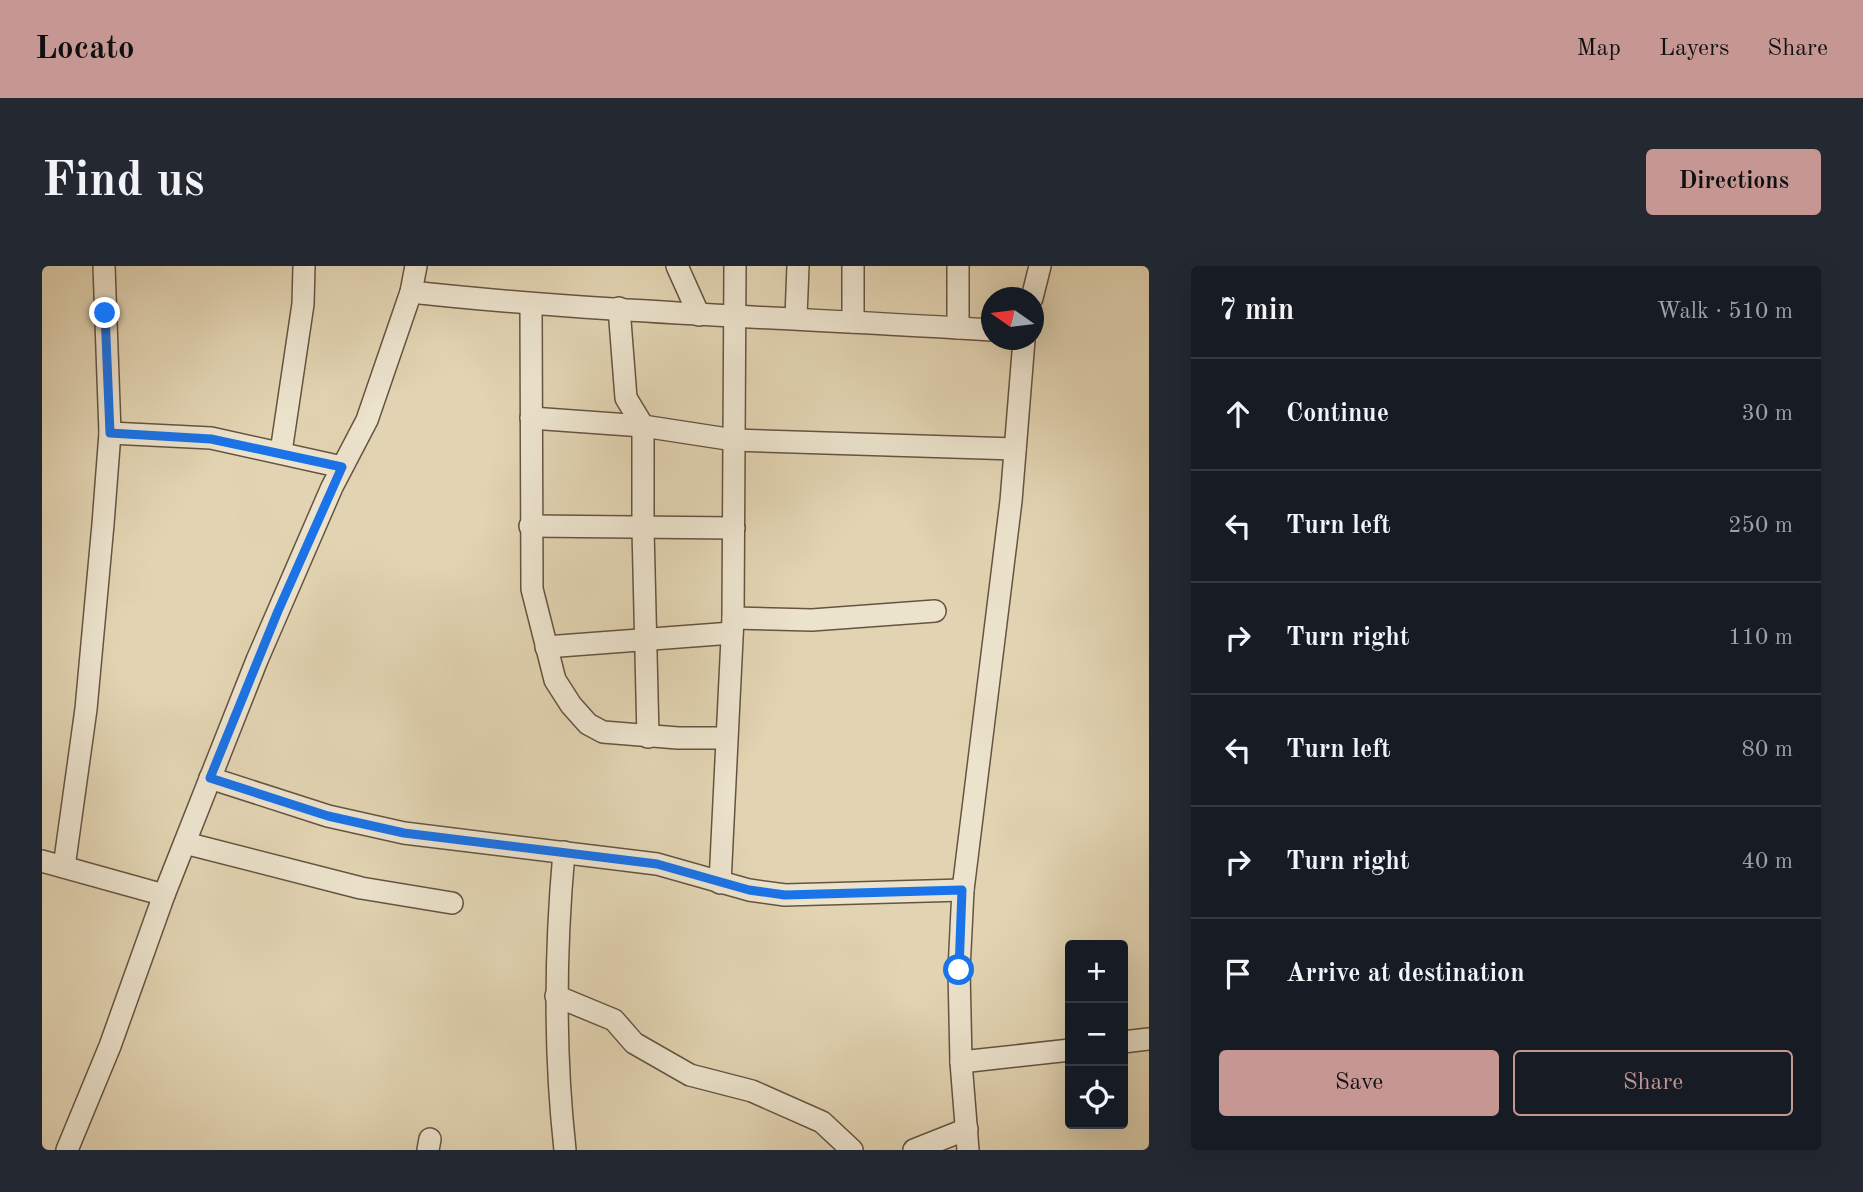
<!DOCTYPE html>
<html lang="en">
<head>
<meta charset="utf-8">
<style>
  body { margin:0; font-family:"Old Standard TT",serif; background:#242831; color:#f1f3f6 }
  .controls { position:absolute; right:21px; bottom:21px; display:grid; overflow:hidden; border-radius:7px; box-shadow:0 7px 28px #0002 }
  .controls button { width:63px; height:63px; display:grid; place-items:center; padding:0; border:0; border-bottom:2px solid #363941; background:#171b24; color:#f1f3f6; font:35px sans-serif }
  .compass { position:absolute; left:939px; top:21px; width:63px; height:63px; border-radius:50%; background:#171b24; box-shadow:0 7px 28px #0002; rotate:284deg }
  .stop { position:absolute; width:21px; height:21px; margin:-16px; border:5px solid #1a73e8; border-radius:50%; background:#fff }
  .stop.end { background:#1a73e8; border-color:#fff; box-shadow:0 2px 7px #0008 }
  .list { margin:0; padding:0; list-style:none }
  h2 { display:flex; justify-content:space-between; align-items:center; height:91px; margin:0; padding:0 28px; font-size:30px }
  h2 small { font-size:23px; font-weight:400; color:#9ea1a6 }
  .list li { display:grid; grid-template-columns:46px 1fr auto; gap:21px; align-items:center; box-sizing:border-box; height:112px; padding:0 28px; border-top:2px solid #363941 }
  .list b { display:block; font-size:26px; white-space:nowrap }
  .list em { font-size:23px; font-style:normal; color:#9ea1a6 }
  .actions { display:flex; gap:14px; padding:21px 28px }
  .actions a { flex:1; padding:16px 0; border:2px solid #c59692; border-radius:7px; text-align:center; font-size:24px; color:#c59692 }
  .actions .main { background:#c59692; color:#111 }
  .icon { flex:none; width:38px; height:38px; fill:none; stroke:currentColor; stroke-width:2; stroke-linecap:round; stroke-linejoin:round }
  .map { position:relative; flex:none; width:1107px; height:884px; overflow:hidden; border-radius:7px }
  header { display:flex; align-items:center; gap:42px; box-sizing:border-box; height:98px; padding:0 35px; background:#c59692; color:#111 }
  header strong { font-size:33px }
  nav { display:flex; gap:38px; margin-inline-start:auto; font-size:24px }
  .intro { display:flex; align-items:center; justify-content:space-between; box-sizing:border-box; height:168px; padding:0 42px }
  h1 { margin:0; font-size:49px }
  .button { padding:18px 32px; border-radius:7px; background:#c59692; color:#111; font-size:24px; font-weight:700 }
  main { display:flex; gap:42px; padding:0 42px }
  aside { flex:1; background:#171b24; border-radius:7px; box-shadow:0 7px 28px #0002 }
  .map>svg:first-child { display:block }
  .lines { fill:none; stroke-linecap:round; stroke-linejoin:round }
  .minor-casing { stroke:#665441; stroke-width:24 }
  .minor { stroke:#ece3cd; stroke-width:21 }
  .route { stroke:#1a73e8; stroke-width:9 }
</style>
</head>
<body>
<header>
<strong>Locato</strong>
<nav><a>Map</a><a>Layers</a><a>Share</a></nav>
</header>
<div class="intro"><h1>Find us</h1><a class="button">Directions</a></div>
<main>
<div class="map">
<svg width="1107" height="884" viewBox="0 0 1107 884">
  <rect width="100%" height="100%" fill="#e2d4b2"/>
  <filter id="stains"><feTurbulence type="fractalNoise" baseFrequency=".00286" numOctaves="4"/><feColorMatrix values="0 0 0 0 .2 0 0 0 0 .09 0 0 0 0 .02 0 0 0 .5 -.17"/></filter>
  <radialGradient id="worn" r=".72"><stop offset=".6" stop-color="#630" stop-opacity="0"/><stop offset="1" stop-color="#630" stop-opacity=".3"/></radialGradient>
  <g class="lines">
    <defs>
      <g id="minor">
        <path d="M635,0l22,49"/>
        <path d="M811,0v56"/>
        <path d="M369,26c193,21 387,26 581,38"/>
        <path d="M990,32l8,-32"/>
        <path d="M489,38l1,285 23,91 16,25 17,19 15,8 75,6h47"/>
        <path d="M577,42l7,90 17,28v103l5,208"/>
        <path d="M754,51l2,-51"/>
        <path d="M916,62v-62"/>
        <path d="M489,152l112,8 91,14 281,9"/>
        <path d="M68,167l101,5 131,29"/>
        <path d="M239,186l22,-148 1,-38"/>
        <path d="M488,260l204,2"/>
        <path d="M691,352l79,2 123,-9"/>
        <path d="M504,381l186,-14"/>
        <path d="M168,512l118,38 76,17 253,31 92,26 36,5 178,-5"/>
        <path d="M143,577l176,45 91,15"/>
        <path d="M522,586c-9,100 -10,198 1,298"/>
        <path d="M0,595l122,34"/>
        <path d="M22,601l22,-158 17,-185 7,-91 -6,-167"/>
        <path d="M678,617l13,-265 2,-352"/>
        <path d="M514,730l58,24 20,23 56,32 62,16 70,31 30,28"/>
        <path d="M1081,776l26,-3"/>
        <path d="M919,796l109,-12"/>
        <path d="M25,884l43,-104 54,-151 93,-235 75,-173 35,-67 44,-128 5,-26"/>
        <path d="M386,884l2,-11"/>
        <path d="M872,884l53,-21"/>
        <path d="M926,884l-7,-88 -2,-92 4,-80 48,-389 13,-161"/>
      </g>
    </defs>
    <use href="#minor" class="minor-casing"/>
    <use href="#minor" class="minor"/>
  </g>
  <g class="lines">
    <path class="route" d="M63,47l5,120 101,6 131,28 -64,144 -68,167 118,38 76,17 253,31 92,26 36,5 177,-5 -3,80"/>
  </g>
  <rect width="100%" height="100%" filter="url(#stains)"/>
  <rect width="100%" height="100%" fill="url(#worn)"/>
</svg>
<div class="controls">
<button>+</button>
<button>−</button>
<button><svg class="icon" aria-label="locate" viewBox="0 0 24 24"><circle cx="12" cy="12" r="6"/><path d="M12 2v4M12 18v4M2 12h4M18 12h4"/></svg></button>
</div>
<svg class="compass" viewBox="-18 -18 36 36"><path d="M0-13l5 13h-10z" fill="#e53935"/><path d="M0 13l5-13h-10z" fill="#9ea1a6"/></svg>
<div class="stop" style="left:917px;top:704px"></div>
<div class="stop end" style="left:63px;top:47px"></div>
</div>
<aside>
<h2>7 min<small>Walk · 510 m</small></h2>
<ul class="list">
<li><svg class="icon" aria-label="ahead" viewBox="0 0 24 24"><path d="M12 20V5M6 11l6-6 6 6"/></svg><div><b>Continue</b></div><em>30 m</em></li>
<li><svg class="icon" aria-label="left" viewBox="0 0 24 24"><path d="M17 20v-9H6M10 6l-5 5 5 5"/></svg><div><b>Turn left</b></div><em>250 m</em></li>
<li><svg class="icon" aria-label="right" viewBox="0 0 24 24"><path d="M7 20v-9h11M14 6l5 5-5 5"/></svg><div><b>Turn right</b></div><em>110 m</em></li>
<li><svg class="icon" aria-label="left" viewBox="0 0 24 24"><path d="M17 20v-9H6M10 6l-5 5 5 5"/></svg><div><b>Turn left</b></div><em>80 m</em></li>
<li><svg class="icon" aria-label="right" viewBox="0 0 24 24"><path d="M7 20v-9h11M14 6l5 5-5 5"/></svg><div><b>Turn right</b></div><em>40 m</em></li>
<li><svg class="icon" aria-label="arrive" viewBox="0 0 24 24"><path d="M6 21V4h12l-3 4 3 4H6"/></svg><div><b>Arrive at destination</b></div></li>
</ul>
<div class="actions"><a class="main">Save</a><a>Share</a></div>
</aside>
</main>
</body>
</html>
